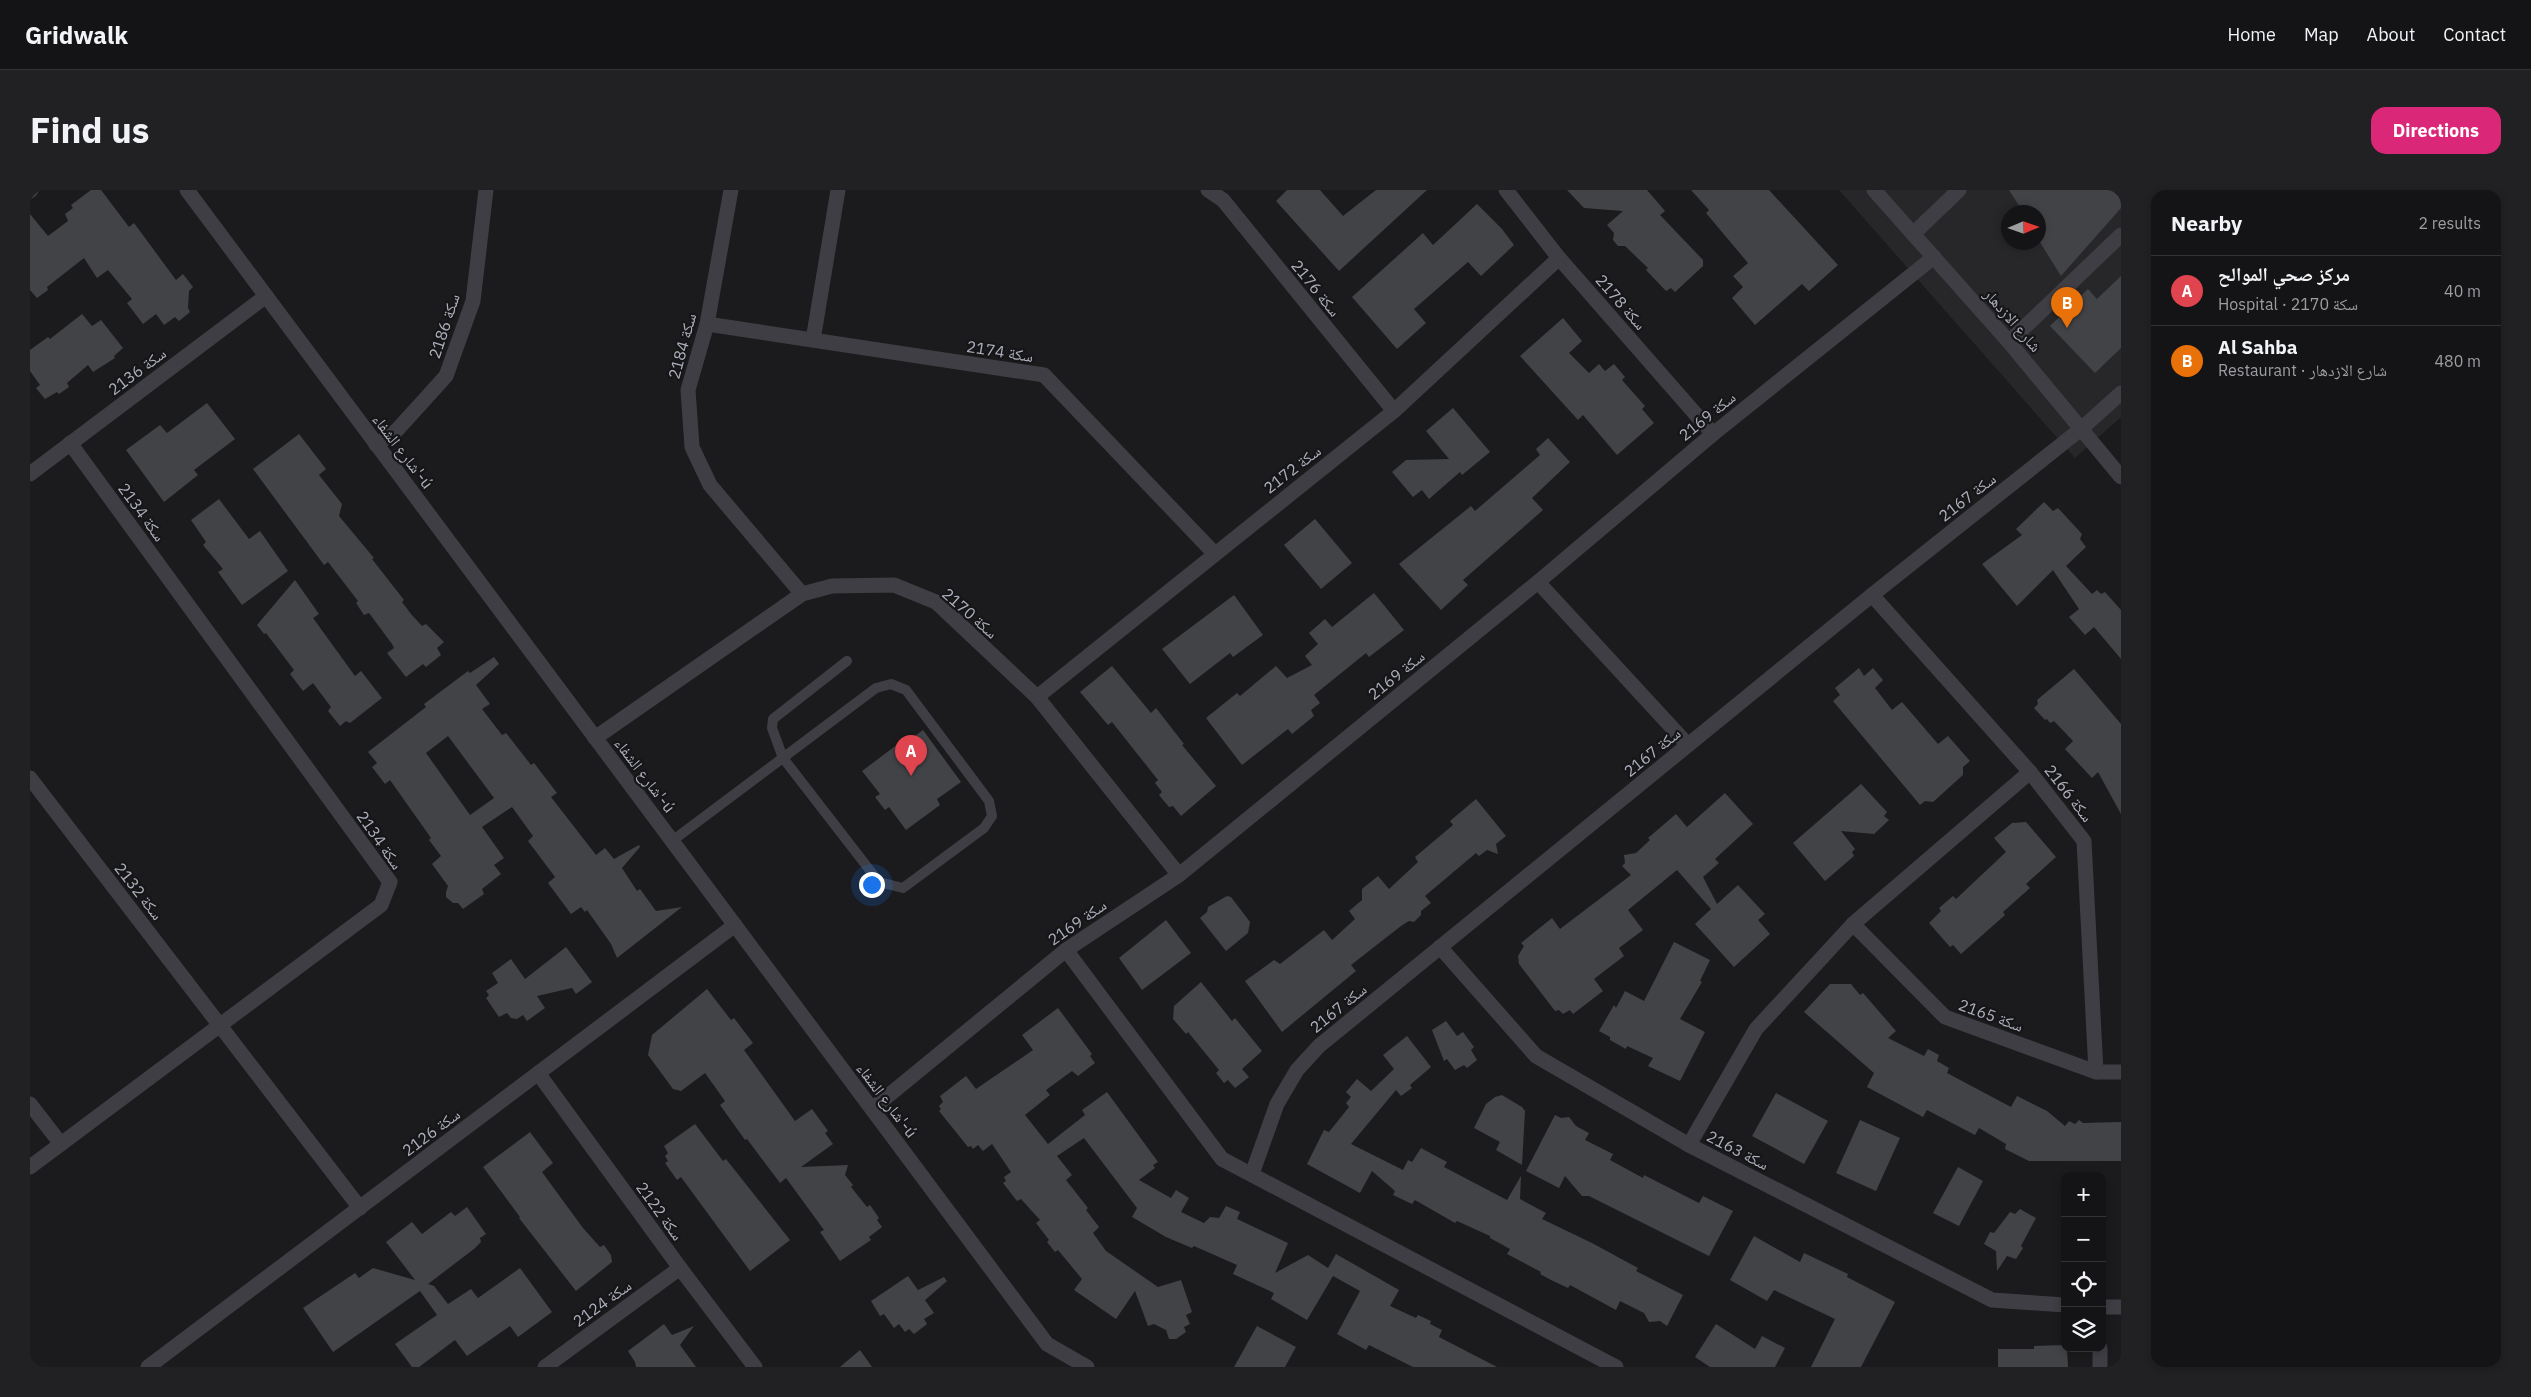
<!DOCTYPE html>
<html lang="en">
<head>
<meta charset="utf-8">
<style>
  body { margin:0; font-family:"IBM Plex Sans","Noto Naskh Arabic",sans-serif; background:#212123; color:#f1f3f6 }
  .controls { position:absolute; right:15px; bottom:15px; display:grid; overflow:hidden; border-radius:10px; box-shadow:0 2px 8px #0003 }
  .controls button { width:45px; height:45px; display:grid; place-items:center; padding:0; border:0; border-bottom:1px solid #333335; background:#141416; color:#f1f3f6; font:25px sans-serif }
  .compass { position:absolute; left:1971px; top:15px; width:45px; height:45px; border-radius:50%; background:#141416; box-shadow:0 2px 8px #0003; rotate:88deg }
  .you { position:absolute; left:841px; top:694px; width:18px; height:18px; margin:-12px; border:4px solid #fff; border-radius:50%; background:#1a73e8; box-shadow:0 0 0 8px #1a73e833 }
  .badge { display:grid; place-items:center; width:32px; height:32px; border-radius:50%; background:#db2777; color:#fff; font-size:16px; font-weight:700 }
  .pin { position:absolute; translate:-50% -41px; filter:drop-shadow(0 1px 2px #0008) }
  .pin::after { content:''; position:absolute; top:26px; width:18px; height:15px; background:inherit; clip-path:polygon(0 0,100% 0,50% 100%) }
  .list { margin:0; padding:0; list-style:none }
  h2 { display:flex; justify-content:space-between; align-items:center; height:65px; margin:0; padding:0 20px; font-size:21px }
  h2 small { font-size:16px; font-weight:400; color:#9d9ea1 }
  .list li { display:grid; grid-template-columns:32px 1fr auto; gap:15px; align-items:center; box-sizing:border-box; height:70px; padding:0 20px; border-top:1px solid #333335 }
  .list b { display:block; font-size:19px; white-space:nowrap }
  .list p { margin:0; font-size:16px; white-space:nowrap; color:#9d9ea1 }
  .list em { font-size:16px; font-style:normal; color:#9d9ea1 }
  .icon { flex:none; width:28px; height:28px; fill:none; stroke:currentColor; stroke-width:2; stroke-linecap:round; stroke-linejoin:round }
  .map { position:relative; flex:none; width:2091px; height:1177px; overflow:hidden; border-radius:15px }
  header { display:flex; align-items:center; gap:30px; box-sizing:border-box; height:70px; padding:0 25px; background:#141416; border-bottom:1px solid #333335 }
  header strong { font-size:24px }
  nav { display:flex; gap:28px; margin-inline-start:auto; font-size:18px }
  .intro { display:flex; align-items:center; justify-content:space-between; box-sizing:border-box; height:120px; padding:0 30px }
  h1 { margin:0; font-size:35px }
  .button { padding:12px 22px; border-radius:15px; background:#db2777; color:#fff; font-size:18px; font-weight:700 }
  main { display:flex; gap:30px; padding:0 30px }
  aside { flex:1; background:#141416; border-radius:15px; box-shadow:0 2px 8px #0003 }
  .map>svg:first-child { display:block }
  .built { fill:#27272a; fill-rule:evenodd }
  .building { fill:#424347; fill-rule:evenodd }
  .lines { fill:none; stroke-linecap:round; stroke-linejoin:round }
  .service { stroke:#3e3e44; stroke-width:10 }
  .minor { stroke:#3e3e44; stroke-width:15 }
  .tertiary { stroke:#3e3e44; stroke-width:15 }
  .labels { text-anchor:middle; stroke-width:4.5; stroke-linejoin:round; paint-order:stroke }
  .street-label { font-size:16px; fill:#adb0bc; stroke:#161618 }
</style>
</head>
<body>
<header>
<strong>Gridwalk</strong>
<nav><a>Home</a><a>Map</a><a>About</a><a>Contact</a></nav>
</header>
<div class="intro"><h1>Find us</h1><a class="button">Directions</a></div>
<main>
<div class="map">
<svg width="2091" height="1177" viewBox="0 0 2091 1177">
  <rect width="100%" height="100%" fill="#1b1b1d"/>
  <path class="built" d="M1809,0h282v227l-46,41zM1978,22h30v30h-30z"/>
  <g class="building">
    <path d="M61,0h10l28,37 5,-4 42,57 7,-6 10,13 -4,4 -1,17 2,4 -11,9 -4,-4 -11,8 -8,-11 -13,10 -16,-21 5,-4 -24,-29 -11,8 -13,-20 -37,29 1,3 -11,8 -7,-8v-76l18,22 20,-15 -3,-7 8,-6 -2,-3z"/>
    <path d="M1257,0h33l23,26 33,-26h51l-88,81 -63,-70z"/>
    <path d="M1537,0h80l18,21 -5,4 43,45v6l-28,26 -4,-4 -5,3 -20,-21 2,-2 -23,-22h-7l-5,-6 1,-7 -7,-8 16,-14 -39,-3z"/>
    <path d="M1661,0h78l69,75 -29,26 -7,-7 -47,41 -23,-27 11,-11 -10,-11 15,-13 -42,-50 3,-3z"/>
    <path d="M1979,0h112v18l-60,68 -23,-37v-27h-15z"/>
    <path d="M1447,14l25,25 12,16 -33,31 -13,-14 -54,47 12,14 -29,26 -45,-52 71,-64 10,12z"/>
    <path d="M2091,86v72l-26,25 -45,-47 38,-37 9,10z"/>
    <path d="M52,124l10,12 9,-6 22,28 -9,8 1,2 -22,14 -5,-7 -21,18 2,4 -10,7 -2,-2 -12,7 -9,-11 4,-3 -10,-14v-21l18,-13 2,2z"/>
    <path d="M1533,128l19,23 -13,12 20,20 10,-9 6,7 9,-7 11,13 -3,3 23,26 -3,3 12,14 -37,32 -34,-40 -5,5 -58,-64z"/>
    <path d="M177,213l28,36 -41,31 4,5 -34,27 -38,-52 34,-25 7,8z"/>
    <path d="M1423,218l37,44 -28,23 -2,-3 -31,27 -7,-9 -9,7 -21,-25 14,-12 43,-1 -23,-28z"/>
    <path d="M269,244l27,35 -7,6 23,29 -3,12 35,42 -2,1 32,41 -2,2 9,12 11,12 4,-2 18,18 -7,6 4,7 -15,12 -3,-3 -17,13 -19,-24 7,-5 -2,-4 -23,-31 -5,2 -8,-12 2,-2 -30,-39 -4,3 -71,-96z"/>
    <path d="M1518,248l22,24 -38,36 11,12 -80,70 5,5 -27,25 -42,-46 72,-58 4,5 65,-56 -4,-6z"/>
    <path d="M189,309l30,40 11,-8 28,40 -46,34 -24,-33 5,-3 -20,-24 3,-3 -15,-22z"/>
    <path d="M2014,312l9,9 5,-3 24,26 -2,5 6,8 -20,19 26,28 5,-4 4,4 4,-2 16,18v49l-27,-32 -9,8 -16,-18 10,-8 -26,-39 -36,36 -35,-42 40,-29 -6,-6z"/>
    <path d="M1285,329l37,44 -31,26 -37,-44z"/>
    <path d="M265,390l24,34 -6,4 42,58 6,-5 21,27 -32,25 -4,-2 -6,5 -12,-15 3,-4 -18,-24 -10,8 -13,-17 4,-4 -28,-37 -2,1 -7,-9z"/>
    <path d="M1344,403l30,37 -35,27 -3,-4 -52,42 6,8 -9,7 3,6 -22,18 -4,-5 -46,36 -36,-47 31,-25 3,3 36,-30 11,12 25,-13 -7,-9 13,-12 -9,-11 16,-14 7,8z"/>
    <path d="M1204,405l29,40 -30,22 -3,-4 -40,31 -28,-35z"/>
    <path d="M464,467l5,7 -23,21 14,19 -8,5 20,26 4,-2 25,32 3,-2 23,30 -6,4 45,58 9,-7 9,11 25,-14 1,2 -18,21 15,23 3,-2 16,22 26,-4 -65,51 -6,-14 -24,-34 -2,2 -4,-5 -10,7 -23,-31 7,-6 -27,-36 5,-5 -21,-29 -30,20 22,31 -10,7 7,9 -19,15 2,5 -21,15 -5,-6h-5l-7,-6v-5l2,-6 -16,-22 9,-8 -12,-16 2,-2 -41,-58 -5,4 -13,-17 5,-4 -9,-11 58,-45 -2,-3 44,-33 2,2zM418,546l46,62 -24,17 -44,-62z"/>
    <path d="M1082,476l39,47 5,-5 28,36 -2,1 34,41 -35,30 -8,-10 -4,1 -10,-12 3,-3 -7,-9 3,-3 -46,-58 -4,3 -28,-33z"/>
    <path d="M1829,478l5,8 9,-8 10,12 -8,8 17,22 10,-8 36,42 10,-8 22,25 -7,6v8l-30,27 -8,-1 -5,4 -87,-104 7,-6 -5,-7z"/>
    <path d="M2044,479l47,55v90l-23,-42 -6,6 -27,-29 8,-8 -19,-20 -4,2 -3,-4 -2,1 -11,-12 4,-4 -1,-4z"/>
    <path d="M893,540l38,52 -24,17 3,6 -34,25 -17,-23 -4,3 -10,-13 5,-3 -18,-23 36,-27 2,3z"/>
    <path d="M1831,594l26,28 -3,4 5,4 -15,14 -33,-3 14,18 -3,3 2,4 -29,25 -32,-38z"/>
    <path d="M1695,603l28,31 -38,35 4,4 -16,14 14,27 21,-19 27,29 -7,6 12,14 -36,33 -39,-43 16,-15 -34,-39 -49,40 15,20 -24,18 5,8 -30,23 9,12 -30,23 -3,-4 -7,4 -4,-4 -4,1 -36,-47 -1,-8 6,-10 -3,-3 31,-25 8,11 71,-54 -9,-9 3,-3 -1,-8 12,-2 14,-13 -2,-2 28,-24 11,13z"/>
    <path d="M1446,609l30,37 -10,8 2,10 -11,-4 -8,6 -3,-3 -51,43 6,7 -10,8v4l-7,7 -5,-1 -8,5 -50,39 5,6 -74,61 -37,-51 29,-21 6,4 44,-34 8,10 23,-21 -6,-8 13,-11v-11l16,-13 11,13 29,-27 -3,-5 38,-32 -3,-4z"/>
    <path d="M1996,632l30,35 -30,27 4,4 -27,24 2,3 -44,39 -8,-9 -3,2 -21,-24 12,-12 -2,-3 14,-12 3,3 50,-47 -12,-14 18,-15z"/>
    <path d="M1197,706l4,1 19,25 -2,11 -22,18 -26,-33 7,-6 1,-5z"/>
    <path d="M1136,730l25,33 -49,37 -23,-32z"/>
    <path d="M1644,752l36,18 -10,21 2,1 -22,37 25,13 -25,49 -32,-15 5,-8 -26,-12 -1,3 -16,-9v-3l-11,-6 15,-26 2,3 9,-17 19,10z"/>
    <path d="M536,757l26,35 -16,12 -4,-6 -35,8 8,12 -18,13 -4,-6 -6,4 -6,-1 -4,-5 -8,4 -13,-19 3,-3 -3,-4 12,-8 -6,-10 19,-14 14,20z"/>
    <path d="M1171,792l31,39 3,-3 27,33 -20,18 7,8 -14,11 -7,-8 -4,3 -8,-10 3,-3 -31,-38 -2,2 -13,-15 1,-13z"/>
    <path d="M1800,794h21l9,11 3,-2 33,38 -8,7 36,18 4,-7 11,6 -2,6 12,7 -2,5 64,34 6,-11 30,15 18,15 4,-5 6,3 4,-4 4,3 38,-1v39h-92l-24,-12 1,-5 -27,-16 -4,7 -48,-25 -4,7 -56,-30 7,-14 -70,-61z"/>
    <path d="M677,799l24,31 3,-2 19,25 -9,7 51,71 17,-12 16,22 -3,2 8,11 -32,23 47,-2 -3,10 8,10 -2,2 16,20 3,-2 9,13 -2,2 5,7 -13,10 2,3 -31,21 -20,-29 4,-2 -38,-52 -6,5 -33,-44 -2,1 -25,-35 5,-4 -20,-28 -24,18 -8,-2 -25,-34 4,-20z"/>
    <path d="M1028,818l34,46 -2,2 5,7 -17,13 -6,-5 -26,19 4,5 -25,20 23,29 37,-29 -3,-5 25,-18 51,70 -5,3 2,3 -16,12 32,18 5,-8 13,8 -8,14 23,11 6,-6 9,1 7,-12 14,6 -3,7 51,24 -13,30 33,-18 20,13 8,-14 63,36 -9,16 26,12 2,-3 13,6 -1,3 12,6 -3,7 58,30h-84l-44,-22 -3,5 -29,-16 23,-43 -27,-15 -26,44 -36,-21 3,-6 -41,-19 4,-9 -43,-19 -2,2 -26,-11 -34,-20 5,-9 -53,-70 -27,18 15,19 -6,5 22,28 -2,2 13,17 -6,6 13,18 52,36 23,-7 11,32 -6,3 4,9 -6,3 2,5 -10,7h-7l-3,-9 -12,-6 -6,2 -13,-35 -19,28 -42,-29 8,-11 -24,-29 -3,2 -8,-10 2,-2 -13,-17 4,-3 -19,-21 -4,2 -14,-18 3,-2 -2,-4 7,-5 -19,-28 -9,7 -5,-6 -5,4 -2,-3 -3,1 -29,-36 2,-2 -2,-3 4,-4 -3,-6 26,-20 10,13 57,-39 -11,-15z"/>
    <path d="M1416,831l11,15 6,-4 11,15 -3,3 6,10 -10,8 -3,-3 -9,5 -8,-11 -3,2 -12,-31z"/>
    <path d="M1377,846l24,31 -21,18 2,3 -11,8 -5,-6 -45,54 52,26 5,-10 4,2 9,-14 26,14 -3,5 63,33 14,-24 -1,23 26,14 -4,6 50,24 46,25 -2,3 47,24 -16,31 -7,-5 -11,1 -5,-9 -24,-12 -4,9 -46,-25 -2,3 -17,-8 -11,-6 1,-2 -34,-18 3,-5 -20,-11v-2l-33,-15 -2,2 -40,-23 -3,4 -19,-9 2,-4 -23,-20 -12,22 -53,-29 17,-34 5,2 20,-25 -3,-4 5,-6 -5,-5 11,-13 14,12 23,-22 -11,-14z"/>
    <path d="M1746,903l52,28 -24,43 -52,-28z"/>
    <path d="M1472,905l20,12 3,4 -3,54 -26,-15 4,-8 -26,-14 12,-24 9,-7z"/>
    <path d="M1525,925l6,3 8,-1 7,9 13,7 -4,7 28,14 -3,6 33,18 1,-3 55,28 4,-7 30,15 -24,45 -120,-60h-7l-17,-20 -6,12 -33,-17z"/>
    <path d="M1830,930l40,18 -24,53 -40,-18z"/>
    <path d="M665,934l28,37 3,-2 64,81 -40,31 -69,-94 -4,3 -12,-17 3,-2 -3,-5 3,-3 -4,-7z"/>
    <path d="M500,942l23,31 -11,9 41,56 17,19 4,-2 7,10 1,7 -36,29 -57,-73 1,-1 -37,-50z"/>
    <path d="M1928,977l25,14 -24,45 -26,-13z"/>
    <path d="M437,1017l19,27 -6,4 1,4 -7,7 -46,35 6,2 14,18 23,-15 7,9 42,-30 32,44 -34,25 -8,-11 -43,30 -12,-16 -36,27h-7l-17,-23 42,-29 -17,-24 -87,61 -30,-44 52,-35 4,5 14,-10 42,12 -29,-38 26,-20 10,12 29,-22 4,4z"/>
    <path d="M1990,1019l16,9 -15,28 2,2 -7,11 -9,-3 -10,15 -1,-20 -12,-7 6,-12 4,1 16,-21 5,2z"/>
    <path d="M1724,1046l46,26 4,-9 44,21 -1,3 48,25 -34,65h-50l24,-48 -61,-29 -7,11 -37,-21z"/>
    <path d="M878,1086l10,14 26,-13 3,4 -22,19 9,13 -10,6 3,5 -13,10 -5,-5 -4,3 -6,-8 -5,4 -10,-14 -4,2 -9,-15z"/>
    <path d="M634,1134l8,11 22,-9 -14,19 16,22h-60l-1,-5 -7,-11z"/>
    <path d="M1686,1134l39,25 7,-13 23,12 -10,19h-65l-15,-10z"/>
    <path d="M1227,1136l39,21 -11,20h-51z"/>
    <path d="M2035,1155v3h2l1,19h-70v-18h36v-3z"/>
    <path d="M830,1160l12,17h-32z"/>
  </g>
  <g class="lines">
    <path class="service" d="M642,651l204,-153 15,-4 15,6 83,111 3,15 -8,12 -81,60 -24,-6 -96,-124 -11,-30 1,-9 74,-58"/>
    <g class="minor">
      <path d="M701,0l-24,134 -19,66 4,57 18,38 92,109"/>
      <path d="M1178,0l15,10 171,211"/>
      <path d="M1476,0l53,68 154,176"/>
      <path d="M1883,44l46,-44"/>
      <path d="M677,134l337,51 170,178"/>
      <path d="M783,150l25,-150"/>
      <path d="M1979,152l112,-107"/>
      <path d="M346,255l21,-15 49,-54 27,-75 13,-111"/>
      <path d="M0,284l236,-178"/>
      <path d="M1508,392l150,163"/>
      <path d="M1842,405l158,177 54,69 12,231"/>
      <path d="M1007,507l357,-286 165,-153"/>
      <path d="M565,548l207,-144 30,-8 62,-1 42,17 101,95 142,178"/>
      <path d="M0,588l330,430"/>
      <path d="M1823,734l92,93 151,55h25"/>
      <path d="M1410,757l96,109 153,89 303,155 73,5"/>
      <path d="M1036,760l156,209 394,208"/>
      <path d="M508,883l142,195 75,99"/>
      <path d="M0,914l31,40"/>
      <path d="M842,919l194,-159 113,-75 359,-293 175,-148 221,-177"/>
      <path d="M1659,955l67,-116 97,-105 177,-152"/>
      <path d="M0,977l351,-262 9,-23 -320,-439"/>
      <path d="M1222,984l25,-70 20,-34 22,-24 553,-451 209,-166 40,-36"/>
      <path d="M2072,1117h19"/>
      <path d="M2070,1158v19"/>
      <path d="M118,1177l587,-442"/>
      <path d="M515,1177l135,-99"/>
    </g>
    <g class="tertiary">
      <path d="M157,0l860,1154 40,23"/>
      <path d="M1844,0l135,152 112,135"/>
      <path d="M0,1l1,-1"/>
    </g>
  </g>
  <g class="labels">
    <g class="street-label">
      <text transform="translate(1286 98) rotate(51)" y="6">سكة 2176</text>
      <text transform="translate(1591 112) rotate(49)" y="6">سكة 2178</text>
      <text transform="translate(1983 130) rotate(49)" y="6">شارع الازدهار</text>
      <text transform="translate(414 136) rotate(-72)" y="6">سكة 2186</text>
      <text transform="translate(652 156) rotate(-75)" y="6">سكة 2184</text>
      <text transform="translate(970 161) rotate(9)" y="6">سكة 2174</text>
      <text transform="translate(107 181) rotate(-37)" y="6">سكة 2136</text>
      <text transform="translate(1677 226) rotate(-39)" y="6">سكة 2169</text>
      <text transform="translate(373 261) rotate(53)" y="6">شارع الشفاء'-ú</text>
      <text transform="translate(1262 279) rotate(-38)" y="6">سكة 2172</text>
      <text transform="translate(1937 307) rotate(-38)" y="6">سكة 2167</text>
      <text transform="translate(112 322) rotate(54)" y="6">سكة 2134</text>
      <text transform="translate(940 423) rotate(41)" y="6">سكة 2170</text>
      <text transform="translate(1366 485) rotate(-39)" y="6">سكة 2169</text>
      <text transform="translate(1622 562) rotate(-39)" y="6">سكة 2167</text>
      <text transform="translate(615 585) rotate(53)" y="6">شارع الشفاء'-ú</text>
      <text transform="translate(2039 603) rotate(52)" y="6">سكة 2166</text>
      <text transform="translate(350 650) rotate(55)" y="6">سكة 2134</text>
      <text transform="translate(109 701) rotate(52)" y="6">سكة 2132</text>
      <text transform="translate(1047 732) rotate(-35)" y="6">سكة 2169</text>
      <text transform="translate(1308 818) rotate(-39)" y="6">سكة 2167</text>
      <text transform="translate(1961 825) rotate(20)" y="6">سكة 2165</text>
      <text transform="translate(857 910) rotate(53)" y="6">شارع الشفاء'-ú</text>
      <text transform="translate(401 942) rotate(-37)" y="6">سكة 2126</text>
      <text transform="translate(1708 960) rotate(27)" y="6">سكة 2163</text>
      <text transform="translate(630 1021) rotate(54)" y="6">سكة 2122</text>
      <text transform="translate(572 1113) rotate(-36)" y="6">سكة 2124</text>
    </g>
  </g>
</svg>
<div class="controls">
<button>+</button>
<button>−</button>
<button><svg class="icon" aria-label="locate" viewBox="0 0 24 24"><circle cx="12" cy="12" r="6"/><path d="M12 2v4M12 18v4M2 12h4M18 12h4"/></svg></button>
<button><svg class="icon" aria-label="layers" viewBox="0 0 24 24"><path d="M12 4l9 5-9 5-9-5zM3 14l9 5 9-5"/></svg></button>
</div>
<svg class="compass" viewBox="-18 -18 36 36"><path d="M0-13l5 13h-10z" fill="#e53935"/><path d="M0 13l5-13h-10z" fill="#9d9ea1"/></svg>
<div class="you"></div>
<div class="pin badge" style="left:881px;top:586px;background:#e0444e">A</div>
<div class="pin badge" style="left:2037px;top:138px;background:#e8710a">B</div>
</div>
<aside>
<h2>Nearby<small>2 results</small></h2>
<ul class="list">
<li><span class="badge" style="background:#e0444e">A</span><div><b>مركز صحي الموالح</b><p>Hospital · سكة 2170</p></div><em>40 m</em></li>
<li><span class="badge" style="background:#e8710a">B</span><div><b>Al Sahba</b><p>Restaurant · شارع الازدهار</p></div><em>480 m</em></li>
</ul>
</aside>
</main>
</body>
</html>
